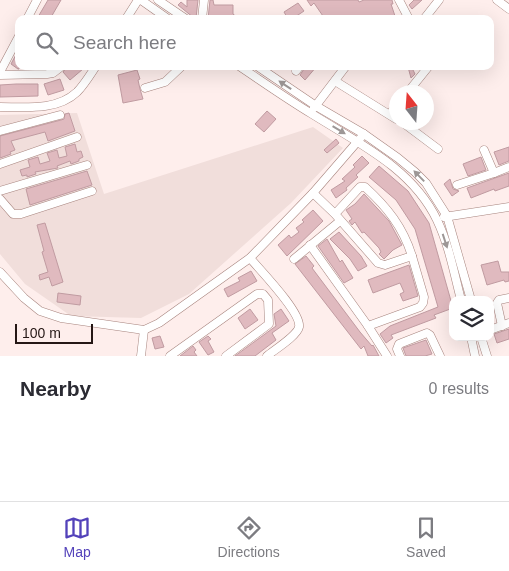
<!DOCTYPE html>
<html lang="en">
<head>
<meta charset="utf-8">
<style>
  body { margin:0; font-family:Helvetica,sans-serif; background:#f7f7f7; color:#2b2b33 }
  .controls { position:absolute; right:15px; bottom:15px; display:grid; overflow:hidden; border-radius:10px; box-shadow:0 5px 20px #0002 }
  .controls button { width:45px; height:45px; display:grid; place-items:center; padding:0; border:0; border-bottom:1px solid #e1e1e2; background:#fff; color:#2b2b33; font:25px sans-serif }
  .compass { position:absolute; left:389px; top:85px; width:45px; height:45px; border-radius:50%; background:#fff; box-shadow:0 5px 20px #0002; rotate:343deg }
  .scale { position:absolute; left:15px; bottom:12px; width:78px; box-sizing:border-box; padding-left:5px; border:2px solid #251715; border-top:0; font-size:14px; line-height:18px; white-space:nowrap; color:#251715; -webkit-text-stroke:4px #feeeec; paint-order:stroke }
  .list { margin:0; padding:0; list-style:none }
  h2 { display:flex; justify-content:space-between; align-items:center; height:65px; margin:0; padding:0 20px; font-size:21px }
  h2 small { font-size:16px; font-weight:400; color:#7c7c81 }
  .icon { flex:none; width:28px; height:28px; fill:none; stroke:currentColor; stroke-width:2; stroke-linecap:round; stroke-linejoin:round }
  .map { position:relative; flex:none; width:509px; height:356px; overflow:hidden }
  .search { position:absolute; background:#fff; box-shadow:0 5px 20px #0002; left:15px; right:15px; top:15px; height:55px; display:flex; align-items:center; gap:12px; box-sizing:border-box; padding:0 18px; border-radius:10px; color:#7c7c81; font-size:19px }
  .sheet { height:145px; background:#fff }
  nav { display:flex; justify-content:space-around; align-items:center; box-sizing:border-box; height:70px; border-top:1px solid #e1e1e2; background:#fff; font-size:14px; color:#7c7c81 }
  nav a { display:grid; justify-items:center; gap:2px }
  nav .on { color:#5342ba }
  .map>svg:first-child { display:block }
  .built { fill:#f1dedb }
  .building { fill:#e0babf; stroke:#c09ba1 }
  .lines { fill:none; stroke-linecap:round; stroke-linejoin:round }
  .minor-casing { stroke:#a7847e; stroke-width:9 }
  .minor { stroke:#fff; stroke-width:8 }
  .oneway { fill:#9d9796 }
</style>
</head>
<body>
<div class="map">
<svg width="509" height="356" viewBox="0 0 509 356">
  <rect width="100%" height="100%" fill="#feeeec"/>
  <path class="built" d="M77,113l27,81 209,-67 30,21 -52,55 -102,91 -48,24 -70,-2 -46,-32 -25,-30v-139z"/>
  <g class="building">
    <path d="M48,0h13l-11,19h-9l-3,-2z"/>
    <path d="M187,0h11l-2,18h-2l-16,-13 3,-3 6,5z"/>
    <path d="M210,0h3l1,5h19v9l6,5h-31z"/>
    <path d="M307,0h51l1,2 5,-2h28l1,4h-2l5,15h-71l-11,-16 -3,3z"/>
    <path d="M414,0h8l-10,9 -3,-4z"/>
    <path d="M298,3l6,8 -12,8h-4l-4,-7z"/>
    <path d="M19,49v20h-1l-7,-5z"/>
    <path d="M68,66h12l3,3 -13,11 -7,-8z"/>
    <path d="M306,66h11l-12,14 -5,-5z"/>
    <path d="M411,66l4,8 -4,4 -3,-11z"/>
    <path d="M137,70l3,9 -2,1 2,9 3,10 -20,4 -5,-28z"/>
    <path d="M60,79l4,11 -16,5 -4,-11z"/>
    <path d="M16,84h22v12l-38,1v-12z"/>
    <path d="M267,111l9,8 -12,13 -9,-8z"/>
    <path d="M69,113l6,18 -27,10 -3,-9 -34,9 4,9 -5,2 1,2 -11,4v-22l61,-16 3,-1 1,-5z"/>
    <path d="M336,139l3,4 -12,10 -3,-3z"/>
    <path d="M75,144l2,8 4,-1 2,6 -4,2v2l-8,3 -1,-3 -13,5 1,2 -23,4 1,2 -9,3v-2l-5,1 -2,-6 10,-3 -2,-7 10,-3 2,7 10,-3 -3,-8 10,-3 2,8 8,-2 -2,-9z"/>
    <path d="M509,147v14l-10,4 -5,-13z"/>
    <path d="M362,156l7,7 -13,12 2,2 -12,11 1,2 -11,8 -5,-8 14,-9 -3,-2 13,-12 -2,-2z"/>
    <path d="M481,157l5,13 -18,6 -5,-12z"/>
    <path d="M379,166l29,25 21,32 24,85 -19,7 2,3 -45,17 2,3 -7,5 -6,-9 10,-8 48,-19 -23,-78 -19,-29 -27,-23z"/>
    <path d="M87,171l5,14 -62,20 -4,-16z"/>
    <path d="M509,173v13l-14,5 -1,-2 -23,9 -4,-10z"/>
    <path d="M450,179l3,10 6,2 -7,5 -8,-12z"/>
    <path d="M364,194l25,27 13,24 -9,5 -9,9 -5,-5 2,-2 -2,-4 -15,-16 -2,1 -7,-11 -3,3 -3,-4 3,-2 -6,-9 9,-6z"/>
    <path d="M313,210l10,11 -36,35 -9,-11 11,-10 2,3 8,-6 -3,-4 8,-6 -2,-2z"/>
    <path d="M45,223l18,59 -11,4 -3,-9 -9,3 -1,-5 9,-3 -6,-20 2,-1 -7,-26z"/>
    <path d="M339,232l22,24 6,10 -9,5 -8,-12 -20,-20z"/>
    <path d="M327,239l13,23 2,-2 11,18 -9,5 -26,-37z"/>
    <path d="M306,256l8,10 -2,2 48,64 12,14 1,-1 6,11h-11l-4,-10 -3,3 -66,-85z"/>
    <path d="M498,261l3,11h8v9l-4,1 -1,-2 -17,5 -6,-20z"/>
    <path d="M409,265l9,31 -15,5 -3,-7 4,-2 -4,-9 -27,10 -5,-13z"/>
    <path d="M251,271l6,10 -29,16 -4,-8 16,-8 -2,-3z"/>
    <path d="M58,293l23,3 -1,9 -23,-3z"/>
    <path d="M250,309l8,11 -13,9 -7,-11z"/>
    <path d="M281,309l8,12 -17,12 4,7 -21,16h-20l41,-30 -2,-12z"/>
    <path d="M509,329v10l-12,4 -3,-9z"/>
    <path d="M160,336l4,11 -9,2 -3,-11z"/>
    <path d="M208,336l3,3 -3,2 6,11 -6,3 -9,-13z"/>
    <path d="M426,340l6,14 -7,2h-19l-3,-8z"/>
    <path d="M193,346l3,4 -2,2 3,4h-17z"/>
  </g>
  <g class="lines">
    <defs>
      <g id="minor">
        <path d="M141,0l27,19"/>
        <path d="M158,0l28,19"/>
        <path d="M399,0l10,19"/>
        <path d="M497,0l12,9"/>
        <path d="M27,19l10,-19"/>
        <path d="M126,19l12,-19"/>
        <path d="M202,19l2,-19"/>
        <path d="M424,19l15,-19"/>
        <path d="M239,66c24,16 48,33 73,48 46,29 100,54 125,106 12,25 17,53 24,80"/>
        <path d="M257,66l59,40 48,28 34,24 17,14 11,11 21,33 24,84"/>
        <path d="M296,71l4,-5"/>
        <path d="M0,72l19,-36"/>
        <path d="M0,75l47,-1 6,-1 9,-7"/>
        <path d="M335,81l61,38"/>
        <path d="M145,88l20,-6 17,-16"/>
        <path d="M408,92l21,-26"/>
        <path d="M0,107c25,0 57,4 77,-15 7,-7 13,-17 19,-26"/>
        <path d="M314,108l32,-42"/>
        <path d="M390,114l6,-8"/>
        <path d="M402,122l36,27"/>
        <path d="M0,131l60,-16"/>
        <path d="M484,150l10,23 15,-6"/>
        <path d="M0,164l77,-27"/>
        <path d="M457,185l37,-12"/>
        <path d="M0,191l87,-26"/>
        <path d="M313,193l22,21 43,49 7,2 27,-9c-9,-29 -25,-49 -47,-69h-5l-25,27"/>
        <path d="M0,199l13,15h8l71,-23"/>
        <path d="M444,217l65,-10"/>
        <path d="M310,245l58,81 52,-19 3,-4 1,-6 -12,-41"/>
        <path d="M250,258c10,12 52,55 49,69 -2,9 -25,23 -32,29"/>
        <path d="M294,259l46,-38"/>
        <path d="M0,272l24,26 16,13 21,7 83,12 15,-7 91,-65 63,-65 51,-59"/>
        <path d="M368,326l19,30"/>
        <path d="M502,326l-5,-23 2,-3 10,-2"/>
        <path d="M490,330l19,-7"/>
        <path d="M471,337l4,19"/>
        <path d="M481,337l6,19"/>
        <path d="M141,356l3,-26"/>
        <path d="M170,356l87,-62h6l5,6 1,24 -43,32"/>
        <path d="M400,356l-3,-7 2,-5 28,-11 3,2 10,21"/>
      </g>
    </defs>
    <use href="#minor" class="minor-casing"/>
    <use href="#minor" class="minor"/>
  </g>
  <defs><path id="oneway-solid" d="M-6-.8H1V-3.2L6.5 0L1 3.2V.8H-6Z" transform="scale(1.25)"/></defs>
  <g class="oneway">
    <use href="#oneway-solid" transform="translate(285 85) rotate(-146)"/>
    <use href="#oneway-solid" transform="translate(339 130) rotate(31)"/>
    <use href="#oneway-solid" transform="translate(419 176) rotate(-134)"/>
    <use href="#oneway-solid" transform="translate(445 241) rotate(72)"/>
  </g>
</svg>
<div class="controls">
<button><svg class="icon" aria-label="layers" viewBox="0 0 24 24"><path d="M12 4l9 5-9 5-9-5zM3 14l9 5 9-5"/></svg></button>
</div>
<svg class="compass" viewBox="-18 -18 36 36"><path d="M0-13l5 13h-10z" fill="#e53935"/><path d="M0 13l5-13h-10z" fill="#7c7c81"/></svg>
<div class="scale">100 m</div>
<div class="search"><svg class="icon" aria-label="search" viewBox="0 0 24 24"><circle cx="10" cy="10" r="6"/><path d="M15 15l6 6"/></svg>Search here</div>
</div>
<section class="sheet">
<h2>Nearby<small>0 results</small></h2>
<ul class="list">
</ul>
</section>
<nav>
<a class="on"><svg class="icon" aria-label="map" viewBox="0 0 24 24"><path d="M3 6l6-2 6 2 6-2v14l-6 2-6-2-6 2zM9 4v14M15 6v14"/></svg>Map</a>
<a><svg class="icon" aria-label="directions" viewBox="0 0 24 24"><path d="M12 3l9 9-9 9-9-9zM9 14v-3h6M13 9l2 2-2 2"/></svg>Directions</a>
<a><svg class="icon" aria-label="saved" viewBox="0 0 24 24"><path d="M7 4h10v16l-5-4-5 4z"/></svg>Saved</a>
</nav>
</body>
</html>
